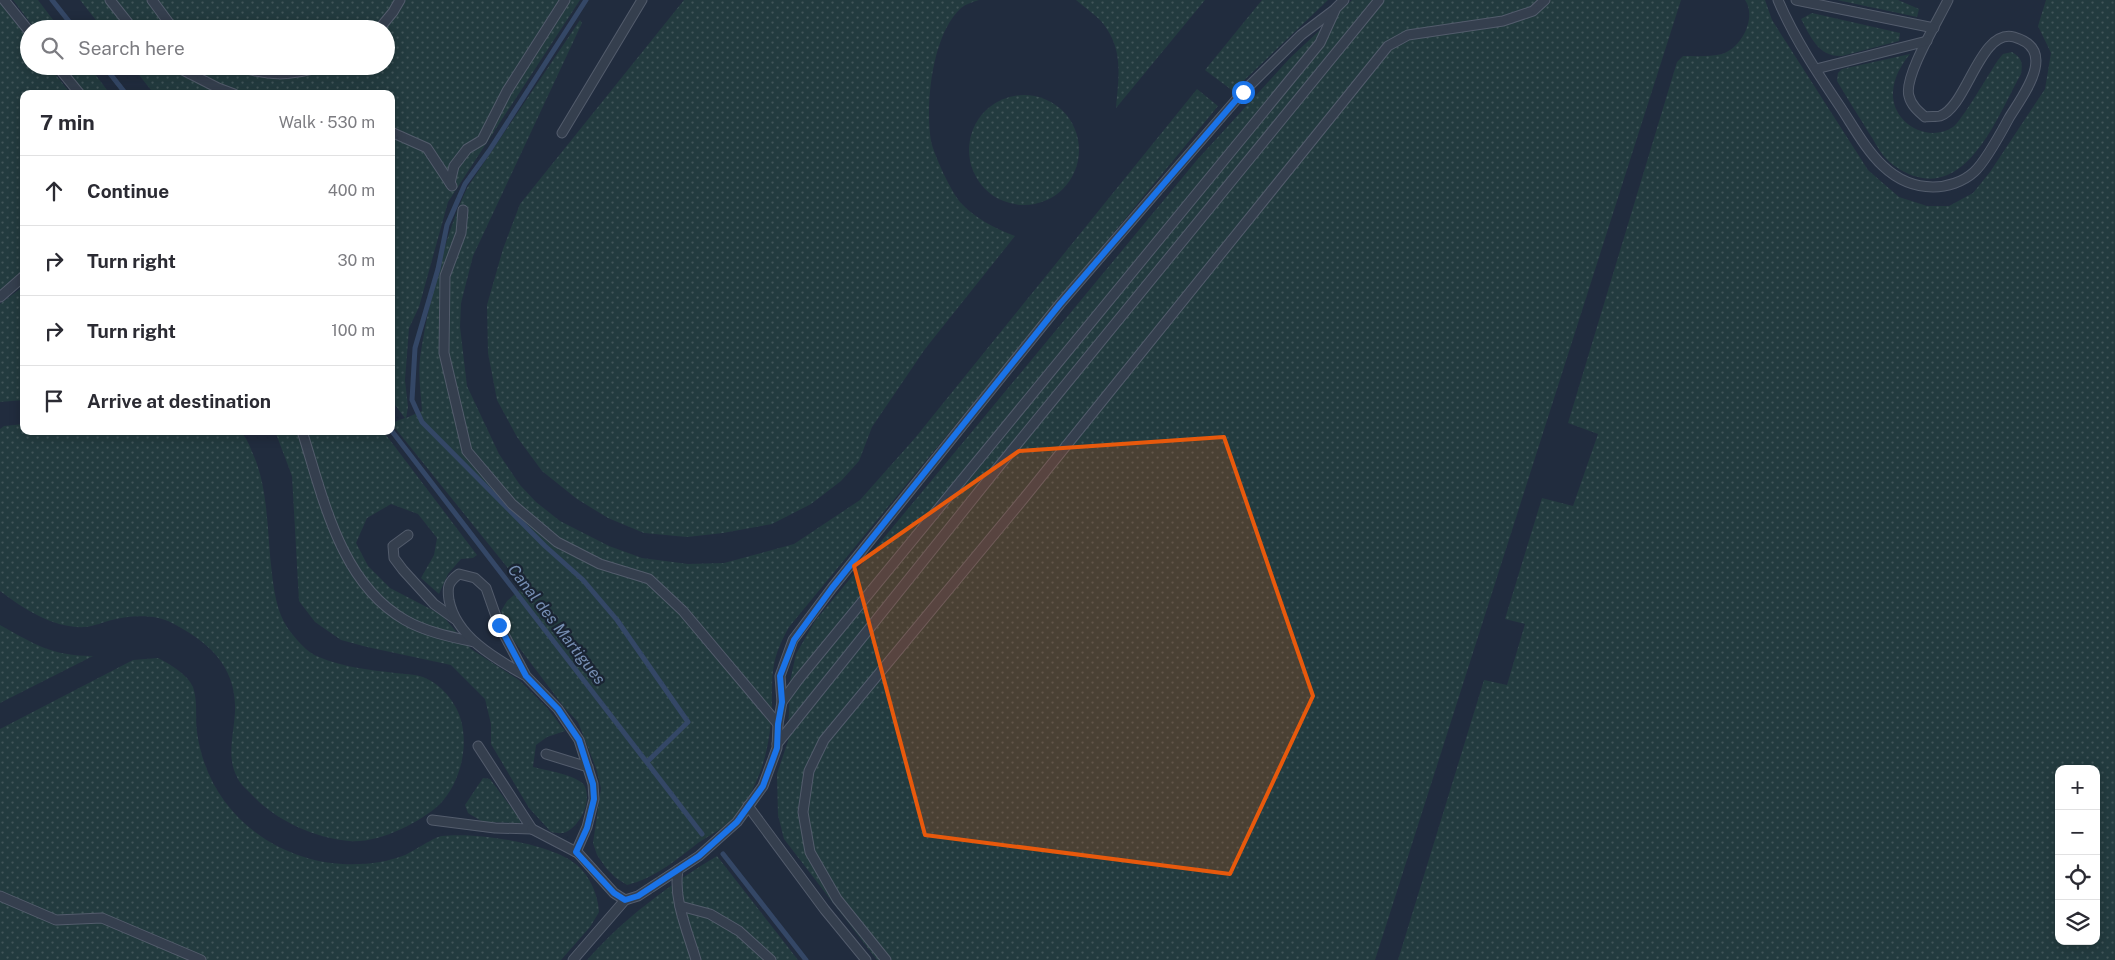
<!DOCTYPE html>
<html lang="en">
<head>
<meta charset="utf-8">
<style>
  body { margin:0; font-family:"Public Sans",sans-serif; background:#f2f2f3; color:#2b2b33 }
  .controls { position:absolute; right:15px; bottom:15px; display:grid; overflow:hidden; border-radius:10px; box-shadow:0 2px 12px #0003 }
  .controls button { width:45px; height:45px; display:grid; place-items:center; padding:0; border:0; border-bottom:1px solid #e1e1e2; background:#fff; color:#2b2b33; font:25px sans-serif }
  .stop { position:absolute; width:15px; height:15px; margin:-11px; border:4px solid #1a73e8; border-radius:50%; background:#fff }
  .stop.end { background:#1a73e8; border-color:#fff; box-shadow:0 1px 5px #0008 }
  .list { margin:0; padding:0; list-style:none }
  h2 { display:flex; justify-content:space-between; align-items:center; height:65px; margin:0; padding:0 20px; font-size:21px }
  h2 small { font-size:16px; font-weight:400; color:#7c7c81 }
  .list li { display:grid; grid-template-columns:32px 1fr auto; gap:15px; align-items:center; box-sizing:border-box; height:70px; padding:0 20px; border-top:1px solid #e1e1e2 }
  .list b { display:block; font-size:19px; white-space:nowrap }
  .list em { font-size:16px; font-style:normal; color:#7c7c81 }
  .icon { flex:none; width:28px; height:28px; fill:none; stroke:currentColor; stroke-width:2; stroke-linecap:round; stroke-linejoin:round }
  .map { position:relative; flex:none; width:2115px; height:960px; overflow:hidden }
  .search { position:absolute; background:#fff; box-shadow:0 2px 12px #0003; left:20px; top:20px; width:375px; height:55px; display:flex; align-items:center; gap:12px; box-sizing:border-box; padding:0 18px; border-radius:28px; color:#7c7c81; font-size:19px }
  .panel { position:absolute; background:#fff; box-shadow:0 2px 12px #0003; left:20px; top:90px; width:375px; height:345px; border-radius:10px }
  .map>svg:first-child { display:block }
  .grass { fill:url(#grass-dots); fill-rule:evenodd }
  .lines { fill:none; stroke-linecap:round; stroke-linejoin:round }
  .stream { stroke:#344766; stroke-width:5 }
  .service-casing { stroke:#535c6c; stroke-width:11 }
  .service { stroke:#353f4e; stroke-width:9 }
  .route { stroke:#1a73e8; stroke-width:6 }
  .marked { fill:#e8590c; fill-opacity:0.2; stroke:#e8590c; stroke-width:4; stroke-linejoin:round }
  .labels { text-anchor:middle; stroke-width:4.5; stroke-linejoin:round; paint-order:stroke }
  .water-label { font-size:16px; font-style:italic; fill:#768eb3; stroke:#1a2433 }
</style>
</head>
<body>
<div class="map">
<svg width="2115" height="960" viewBox="0 0 2115 960">
  <defs>
    <pattern id="grass-dots" width="8" height="8" patternUnits="userSpaceOnUse" patternTransform="scale(1.25)"><rect width="8" height="8" fill="#233b3f"/><path d="M2 2h.1M6 6h.1" fill="none" stroke="#415559" stroke-width="1.8" stroke-linecap="round"/></pattern>
  </defs>
  <rect width="100%" height="100%" fill="#212c3e"/>
  <g class="grass">
    <path d="M13,0h25l22,29h-25z"/>
    <path d="M80,0h500l-132,202 -29,105 -10,21 -4,52 3,27 -2,11 16,-7c-1,-17 -4,-36 -2,-53 8,-54 24,-120 47,-170l113,-168 2,3 -109,233 -12,47 -1,24 7,59 32,68 21,31 16,17 24,19 49,25 33,12 46,6 36,-1 70,-19 66,-44 55,-62 282,-349 21,17 -429,521c-17,31 -17,42 -17,76 -1,41 -10,81 -37,113 -9,11 -25,19 -37,27 -22,17 -43,35 -71,42l-11,-7 -10,-10 -9,-13 -4,-12 8,-55 -5,-20 -18,-46 -14,-15 -56,-74 -7,-22 6,-10 16,-14 -132,-164 14,-5 -14,-18v-306h-237l-22,-28h254v-37h-283z"/>
    <path d="M684,0h295c-6,2 -13,4 -18,8 -29,26 -36,97 -30,133 3,14 20,51 30,62 15,16 33,25 54,33l-90,113 -53,78 -13,34 -18,20 -30,23 -39,20 -49,9 -36,4 -43,-4 -36,-15 -31,-19 -35,-28 -25,-34 -20,-37 -9,-47 -1,-48 16,-56 17,-45z"/>
    <path d="M1076,0h129l-89,108c3,-33 8,-61 -16,-88 -7,-7 -16,-13 -24,-20z"/>
    <path d="M1262,0h66l-95,91 -28,-21z"/>
    <path d="M1352,0h329l-306,960h-498l-93,-121 -6,-24 -1,-41 11,-33 2,-60 6,-27 19,-33 382,-461 93,-102z"/>
    <path d="M1745,0h20l7,20 96,150 31,27 28,9h22l24,-13 17,-21 55,-83 6,-36 -13,-27 8,-26h69v960h-717l86,-280 23,5 18,-61 -20,-5 37,-121 31,8 25,-72 -30,-11 109,-361 6,-6c12,0 27,1 39,-2 20,-6 35,-37 23,-54zM2059,769h37v172h-37z"/>
    <path d="M1837,0h61l21,9 -2,8z"/>
    <path d="M0,3l29,37v26h20l22,28h-47v177l-24,21z"/>
    <path d="M1812,13l88,20 -1,8 -57,15c-24,1 -31,-19 -41,-37z"/>
    <path d="M2012,52c10,6 11,11 9,22 -21,37 -50,117 -103,103 -13,-3 -26,-11 -35,-22 -5,-6 -9,-15 -14,-22 -11,-18 -22,-35 -32,-52l1,-8 4,-4 68,-15c-9,11 -16,23 -17,38 -2,30 34,52 60,35 8,-5 37,-55 45,-67l5,-6z"/>
    <path d="M65,66h24l21,28h-25z"/>
    <circle cx="1024" cy="150" r="55"/>
    <path d="M24,286v114l-24,2v-98z"/>
    <path d="M24,424v7h215c8,6 10,14 14,23 16,36 14,81 19,120 2,17 5,38 15,53 7,10 20,26 32,30 23,10 52,13 76,16 9,1 19,1 28,4 13,5 25,16 32,29 17,29 8,74 -15,98 -20,19 -63,40 -91,37 -33,-3 -70,-19 -94,-43 -5,-6 -15,-13 -18,-21 -11,-21 -3,-43 -2,-65 2,-45 -26,-70 -63,-89 -16,-9 -42,-8 -60,-3 -8,2 -18,6 -26,7 -32,2 -62,-18 -86,-36v-162l4,-3z"/>
    <path d="M275,431h108l94,124 -4,3 -12,1 -13,15 -9,20 -18,-16 13,-23 3,-17 -19,-24 -27,-10 -24,14 -11,25 12,23 22,22 52,27 29,34 48,31 29,29 17,22 -18,6 -11,8 -3,22c12,3 44,8 51,18 9,15 -4,41 -18,47 -4,2 -10,1 -15,0l-22,-24 -38,-64v-20l-6,-25 -34,-34 -84,-18 -26,-7 -26,-18 -16,-21 -7,-125z"/>
    <path d="M0,625c34,19 52,31 93,31l-93,47z"/>
    <path d="M158,658c12,6 29,16 35,29 5,14 2,31 4,45 8,60 49,107 107,125 31,10 71,10 101,-2 9,-4 29,-18 37,-19 33,-4 110,7 135,29 13,11 21,30 22,47l-9,15 -29,33h-561v-231l133,-69z"/>
    <path d="M483,778l7,1 30,40v4l-37,-1 -15,-9 -3,-8z"/>
    <path d="M717,856l81,104h-211c37,-42 82,-75 130,-104z"/>
  </g>
  <g class="lines">
    <g class="stream">
      <path d="M52,0l23,29"/>
      <path d="M586,0l-97,151 -24,33 -18,41 -9,44 -23,79 -3,52 10,22 123,124 38,34 34,40 71,102 -41,40"/>
      <path d="M104,66l22,28"/>
      <path d="M391,430l311,404"/>
      <path d="M723,854l83,106"/>
    </g>
    <defs>
      <g id="service">
        <path d="M4,0l25,31"/>
        <path d="M110,0l23,29"/>
        <path d="M152,0l17,23 7,6"/>
        <path d="M1778,0c16,38 40,74 63,108 23,35 44,79 92,79 14,0 30,-5 41,-15 10,-9 28,-41 35,-54 14,-23 50,-68 5,-81 -34,-9 -47,70 -74,79 -4,1 -11,0 -15,1 -7,-6 -14,-12 -16,-21 -6,-19 30,-77 39,-96"/>
        <path d="M1796,0l138,28"/>
        <path d="M379,29l14,-17 7,-12"/>
        <path d="M57,66l23,28"/>
        <path d="M175,66l43,22 16,6"/>
        <path d="M235,66c35,10 53,11 88,0"/>
        <path d="M1816,69l111,-28"/>
        <path d="M391,132l36,16 25,38"/>
        <path d="M562,133l80,-133"/>
        <path d="M450,183l4,-17 13,-17 15,-9 25,-49 58,-91"/>
        <path d="M463,210l-2,23 -16,43 -1,77 23,98 45,53 45,38 43,22 49,15 34,32 95,113"/>
        <path d="M0,297l24,-21"/>
        <path d="M302,431c21,66 38,152 103,189 21,12 46,17 69,22"/>
        <path d="M408,535l-15,11 1,12 9,12 31,34 21,15"/>
        <path d="M526,676c-30,-17 -70,-39 -77,-76 -2,-13 -1,-18 10,-26l16,4 11,10 13,37 27,51 32,33 21,31 14,44 1,15 -7,28 -11,25"/>
        <path d="M782,702l-2,-26 13,-36 39,-52 228,-284 99,-115 84,-97 58,-57 33,-25"/>
        <path d="M777,744l219,-274 383,-470"/>
        <path d="M546,754l42,13"/>
        <path d="M748,806l77,104 41,50"/>
        <path d="M432,820l63,8 37,1 -54,-83"/>
        <path d="M532,829l46,24 36,40 11,7"/>
        <path d="M678,870c-5,30 10,62 18,90"/>
        <path d="M0,896l56,24 46,-2 99,42"/>
        <path d="M680,906l30,8 29,17 32,29"/>
        <path d="M573,960l52,-60 13,-4 61,-40 38,-34 26,-36 14,-38 1,-24 4,-22 16,-22 522,-637 16,-35 8,-8"/>
        <path d="M886,960l-49,-61 -27,-47 -7,-40 6,-41 15,-31 201,-243 363,-451 20,-11 95,-14 30,-10 12,-11"/>
      </g>
    </defs>
    <use href="#service" class="service-casing"/>
    <use href="#service" class="service"/>
  </g>
  <g class="lines">
    <path class="route" d="M499,625l27,51 32,33 21,31 14,44 1,15 -7,29 -11,24 38,41 11,7 13,-4 61,-40 38,-34 26,-36 14,-38 1,-24 4,-22 -2,-26 14,-36 38,-52 228,-284 183,-212"/>
  </g>
  <path class="marked" d="M1224,437l89,259 -83,178 -305,-39 -71,-269 165,-115z"/>
  <g class="labels">
    <g class="water-label">
      <text transform="translate(557 624) rotate(52)" y="6">Canal des Martigues</text>
    </g>
  </g>
</svg>
<div class="controls">
<button>+</button>
<button>−</button>
<button><svg class="icon" aria-label="locate" viewBox="0 0 24 24"><circle cx="12" cy="12" r="6"/><path d="M12 2v4M12 18v4M2 12h4M18 12h4"/></svg></button>
<button><svg class="icon" aria-label="layers" viewBox="0 0 24 24"><path d="M12 4l9 5-9 5-9-5zM3 14l9 5 9-5"/></svg></button>
</div>
<div class="stop" style="left:1243px;top:92px"></div>
<div class="stop end" style="left:499px;top:625px"></div>
<div class="search"><svg class="icon" aria-label="search" viewBox="0 0 24 24"><circle cx="10" cy="10" r="6"/><path d="M15 15l6 6"/></svg>Search here</div>
<section class="panel">
<h2>7 min<small>Walk · 530 m</small></h2>
<ul class="list">
<li><svg class="icon" aria-label="ahead" viewBox="0 0 24 24"><path d="M12 20V5M6 11l6-6 6 6"/></svg><div><b>Continue</b></div><em>400 m</em></li>
<li><svg class="icon" aria-label="right" viewBox="0 0 24 24"><path d="M7 20v-9h11M14 6l5 5-5 5"/></svg><div><b>Turn right</b></div><em>30 m</em></li>
<li><svg class="icon" aria-label="right" viewBox="0 0 24 24"><path d="M7 20v-9h11M14 6l5 5-5 5"/></svg><div><b>Turn right</b></div><em>100 m</em></li>
<li><svg class="icon" aria-label="arrive" viewBox="0 0 24 24"><path d="M6 21V4h12l-3 4 3 4H6"/></svg><div><b>Arrive at destination</b></div></li>
</ul>
</section>
</div>
</body>
</html>
